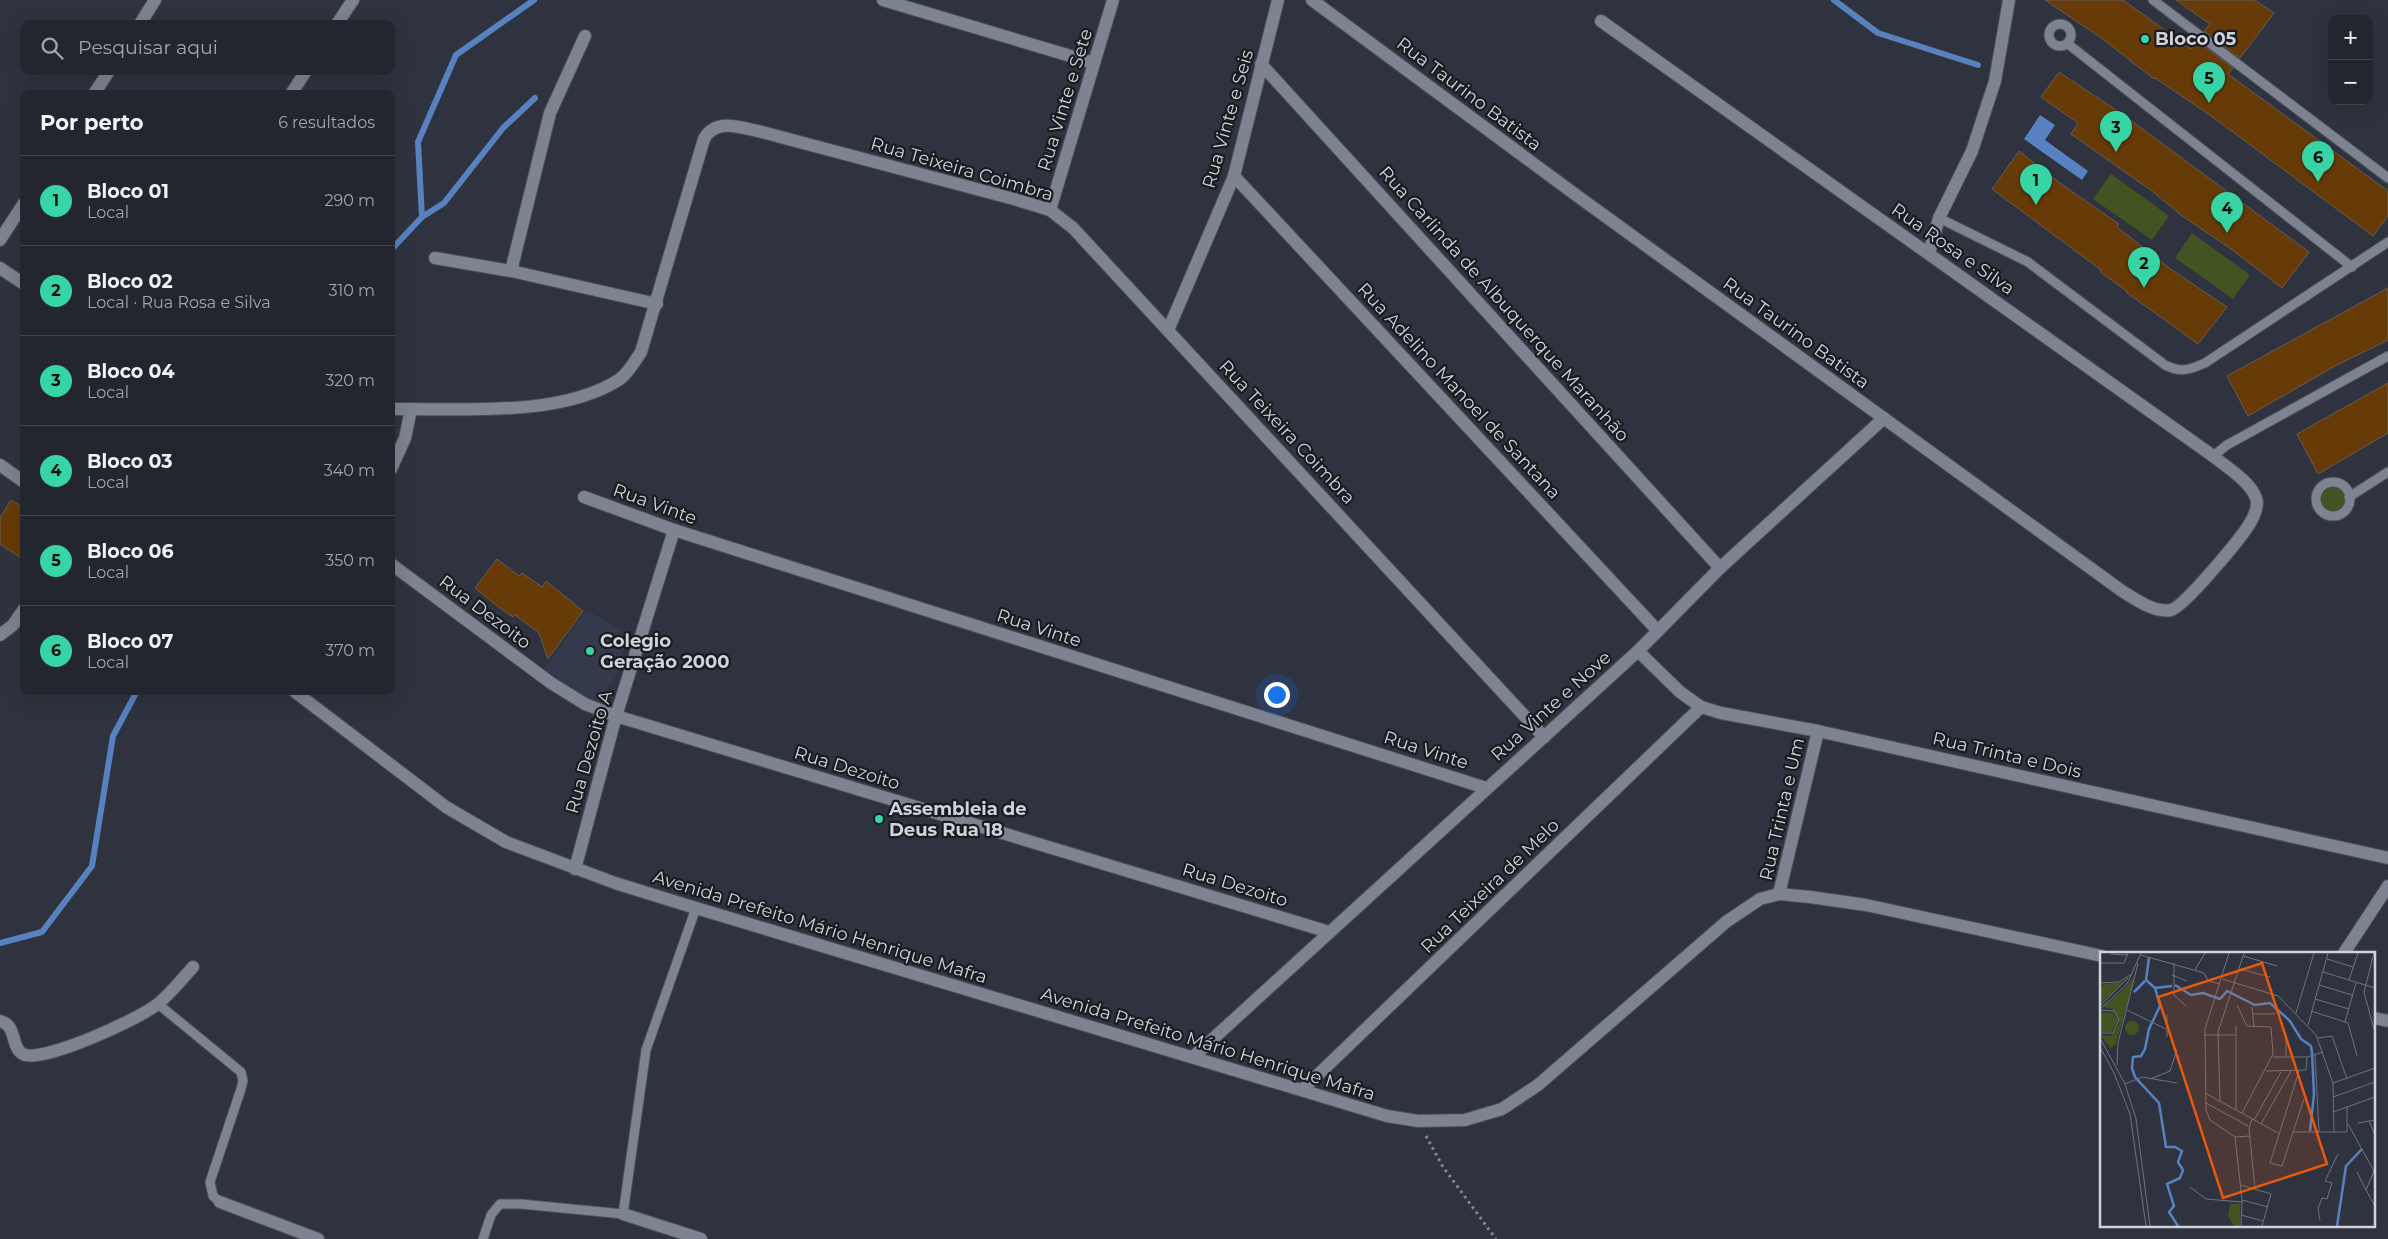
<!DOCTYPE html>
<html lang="pt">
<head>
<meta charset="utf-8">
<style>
  body { margin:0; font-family:Montserrat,sans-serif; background:#2b2e37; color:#f1f3f6 }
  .controls { position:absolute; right:15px; top:15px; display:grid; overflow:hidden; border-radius:10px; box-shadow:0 5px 20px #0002 }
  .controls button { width:45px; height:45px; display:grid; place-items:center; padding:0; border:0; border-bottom:1px solid #40434b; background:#23262f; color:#f1f3f6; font:25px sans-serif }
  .you { position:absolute; left:1276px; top:694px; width:18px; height:18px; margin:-12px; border:4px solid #fff; border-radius:50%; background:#1a73e8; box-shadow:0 0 0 8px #1a73e833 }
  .badge { display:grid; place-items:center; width:32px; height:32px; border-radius:50%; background:#37d4a6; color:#111; font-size:16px; font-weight:700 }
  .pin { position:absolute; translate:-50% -41px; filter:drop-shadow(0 1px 2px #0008) }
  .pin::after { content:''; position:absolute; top:26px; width:18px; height:15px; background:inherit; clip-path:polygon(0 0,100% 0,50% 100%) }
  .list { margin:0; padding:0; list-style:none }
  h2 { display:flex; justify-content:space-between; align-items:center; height:65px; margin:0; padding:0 20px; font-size:21px }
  h2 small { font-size:16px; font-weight:400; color:#a3a5aa }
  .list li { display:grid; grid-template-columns:32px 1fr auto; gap:15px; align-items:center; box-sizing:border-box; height:90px; padding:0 20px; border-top:1px solid #40434b }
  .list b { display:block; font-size:19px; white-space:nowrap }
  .list p { margin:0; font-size:16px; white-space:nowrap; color:#a3a5aa }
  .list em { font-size:16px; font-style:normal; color:#a3a5aa }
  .icon { flex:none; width:28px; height:28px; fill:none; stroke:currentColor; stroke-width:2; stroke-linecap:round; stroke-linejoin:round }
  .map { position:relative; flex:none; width:2388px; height:1239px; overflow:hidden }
  .search { position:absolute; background:#23262f; box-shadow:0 5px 20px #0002; left:20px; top:20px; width:375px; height:55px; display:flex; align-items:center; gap:12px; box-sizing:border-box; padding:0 18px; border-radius:10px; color:#a3a5aa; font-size:19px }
  .panel { position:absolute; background:#23262f; box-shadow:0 5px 20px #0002; left:20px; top:90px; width:375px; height:605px; border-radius:10px }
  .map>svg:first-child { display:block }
  .built { fill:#343a4c }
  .green { fill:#415422 }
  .water { fill:#5781bf }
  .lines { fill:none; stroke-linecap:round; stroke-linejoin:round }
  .stream { stroke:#5781bf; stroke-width:6 }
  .building { fill:#673b08; stroke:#685c52 }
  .lane-casing { stroke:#4b4e58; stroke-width:11 }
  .street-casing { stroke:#4b4e58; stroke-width:14 }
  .secondary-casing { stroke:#4b4e58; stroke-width:14 }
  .path { stroke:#878a93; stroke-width:3; stroke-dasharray:2.5 4; stroke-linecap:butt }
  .lane { stroke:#7e8391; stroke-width:9 }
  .street { stroke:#7e8391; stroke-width:12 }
  .secondary { stroke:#7e8391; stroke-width:12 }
  .poi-dot { fill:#37d4a6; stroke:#191b20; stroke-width:2 }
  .labels { text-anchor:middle; stroke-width:4.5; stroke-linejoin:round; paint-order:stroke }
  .poi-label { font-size:18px; font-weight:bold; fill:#d1d3db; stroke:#191b20; text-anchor:start }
  .street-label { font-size:18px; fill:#d1d3db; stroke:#191b20 }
  .inset-river { fill:none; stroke:#5781bf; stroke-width:2.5 }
  .inset-road { fill:none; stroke:#70737d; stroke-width:1 }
  .view { fill:#e8590c; fill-opacity:0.15; stroke:#e8590c; stroke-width:2.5 }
  .inset-edge { fill:none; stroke:#d1d3db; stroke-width:2.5 }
</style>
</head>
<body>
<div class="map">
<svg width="2388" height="1239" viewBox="0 0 2388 1239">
  <rect width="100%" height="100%" fill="#2f333f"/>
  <path class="built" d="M586,610l42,24 -10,39 -21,31 -53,-35z"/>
  <g class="green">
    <path d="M2111,174l58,42 -17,24 -59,-41z"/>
    <path d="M2192,233l58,42 -17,24 -58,-41z"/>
    <circle cx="2333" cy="499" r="17"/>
  </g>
  <path class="water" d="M2040,115l15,10 -10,15 43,31 -6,9 -58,-41z"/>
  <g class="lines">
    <g class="stream">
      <path d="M1834,0l44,33 100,32"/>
      <path d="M422,217l22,-14 59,-75 32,-30"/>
      <path d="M391,250l31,-33 -4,-75 38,-87 78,-55"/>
      <path d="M0,943l42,-11 50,-66 21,-130 24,-45"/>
    </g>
  </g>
  <g class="building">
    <path d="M2045,0h78l68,49 6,-8 36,27 -5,6 160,117v25l-15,20 -159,-118 -59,-40 -1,1 -50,-39z"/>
    <path d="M2176,0h79l19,13 -34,45 -36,-27 6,-7z"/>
    <path d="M2059,72l66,44 184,136 -27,36 -51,-39 -50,-34 -29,-24 -81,-57 7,-11 -37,-26z"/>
    <path d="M2019,151l45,35 55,38 -2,3 55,43 55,37 -29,37 -72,-52 1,-1 -27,-19 1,-2 -109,-81z"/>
    <path d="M2388,288v52l-53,26 -87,50 -21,-40z"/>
    <path d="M2388,383v50l-70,41 -21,-40z"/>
    <path d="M11,500l13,8v52l-24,-16v-26z"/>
    <path d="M497,559l22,17 3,-3 20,14 4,-6 37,30 -35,48 -9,-26 -24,-18 -2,2 -16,-11 -22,-18z"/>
  </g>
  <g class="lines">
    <defs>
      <g id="lane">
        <path d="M2153,0l235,178"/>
        <circle cx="2060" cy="35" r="11"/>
        <path d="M2068,44l284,223"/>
        <path d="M1939,218l89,44 137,103c16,8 24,5 40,-2l183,-121"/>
        <path d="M2213,456l14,-11 161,-89"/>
        <circle cx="2333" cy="499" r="17"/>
        <path d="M2349,497l39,-25"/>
        <path d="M158,1004l83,68 2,9 -2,8 -31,93 3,14 7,6"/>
        <path d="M483,1239l8,-24 9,-11h21l102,10 23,-164 50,-142"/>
      </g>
      <g id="street">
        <path d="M883,0l211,63"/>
        <path d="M1312,0l264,195 546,396c13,8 32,22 49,19 13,-3 71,-73 79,-87 4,-6 9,-18 6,-25 -6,-17 -30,-31 -43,-42l-612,-435"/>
        <path d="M140,24l15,-24"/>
        <path d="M1261,64l459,504"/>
        <path d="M94,94l15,-23"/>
        <path d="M1234,176l424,455"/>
        <path d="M1050,210l63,-210"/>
        <path d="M0,240l24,-37"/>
        <path d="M1929,253l10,-35 33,-67 23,-70 14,-81"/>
        <path d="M435,258l76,13 146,33"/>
        <path d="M0,268l24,16"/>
        <path d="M511,271l39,-158 35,-77"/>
        <path d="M1169,328l65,-152 44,-176"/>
        <path d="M391,409c69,-1 170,9 229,-30 9,-7 15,-18 21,-27l63,-213c12,-22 38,-11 58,-7l252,67 36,11 23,18 471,509"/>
        <path d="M391,469l14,-31 6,-29"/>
        <path d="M584,497l90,33 812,258"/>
        <path d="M391,564l160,119 34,21 31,12 713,216"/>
        <path d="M0,635l13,-10 11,-16"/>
        <path d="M1638,651l42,41 21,15 20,6 97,18 570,127"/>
        <path d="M294,691l152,116 60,35 109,41 71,22 701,211 31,5 47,-1 37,-11 36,-24 188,-163 34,-23 19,-5 31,3 56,8 236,51"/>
        <path d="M575,869l41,-153 58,-186"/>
        <path d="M1779,894l39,-163"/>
        <path d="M2344,953l44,-67"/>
        <path d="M2374,1018l14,3"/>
        <path d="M0,1021c18,4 10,29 25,34 22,6 115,-36 134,-52 12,-10 23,-24 34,-36"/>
        <path d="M1193,1057l445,-406 82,-83 164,-150"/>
        <path d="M1302,1090l399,-383"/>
        <path d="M220,1202l98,37"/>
        <path d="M623,1214l78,25"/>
      </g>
      <g id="secondary">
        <path d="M337,24l16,-24"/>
        <path d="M291,94l15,-23"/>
        <path d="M0,465l24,17"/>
      </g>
    </defs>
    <use href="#lane" class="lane-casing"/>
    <use href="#street" class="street-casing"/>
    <use href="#secondary" class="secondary-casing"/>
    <path class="path" d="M1426,1136l17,31 53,72"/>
    <use href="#lane" class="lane"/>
    <use href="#street" class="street"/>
    <use href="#secondary" class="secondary"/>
  </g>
  <g class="poi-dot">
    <circle cx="2145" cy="39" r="5"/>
    <circle cx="590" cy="651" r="5"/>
    <circle cx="879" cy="819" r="5"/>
  </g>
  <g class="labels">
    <g class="poi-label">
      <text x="2155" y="45">Bloco 05</text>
      <text x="600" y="647">Colegio<tspan x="600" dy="21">Geração 2000</tspan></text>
      <text x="889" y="815">Assembleia de<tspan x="889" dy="21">Deus Rua 18</tspan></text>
    </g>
    <g class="street-label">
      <text transform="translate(1469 94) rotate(37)" y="6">Rua Taurino Batista</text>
      <text transform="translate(1065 100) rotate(-73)" y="6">Rua Vinte e Sete</text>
      <text transform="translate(1228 119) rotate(-74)" y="6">Rua Vinte e Seis</text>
      <text transform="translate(962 169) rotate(16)" y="6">Rua Teixeira Coimbra</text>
      <text transform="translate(1953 249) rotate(35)" y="6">Rua Rosa e Silva</text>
      <text transform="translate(1504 304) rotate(48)" y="6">Rua Carlinda de Albuquerque Maranhão</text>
      <text transform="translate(1796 333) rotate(36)" y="6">Rua Taurino Batista</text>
      <text transform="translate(1459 391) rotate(47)" y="6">Rua Adelino Manoel de Santana</text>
      <text transform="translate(1287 432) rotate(47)" y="6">Rua Teixeira Coimbra</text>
      <text transform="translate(655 504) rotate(20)" y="6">Rua Vinte</text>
      <text transform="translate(485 612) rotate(37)" y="6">Rua Dezoito</text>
      <text transform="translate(1039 628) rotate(18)" y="6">Rua Vinte</text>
      <text transform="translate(1551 706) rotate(-42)" y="6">Rua Vinte e Nove</text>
      <text transform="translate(1426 750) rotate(18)" y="6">Rua Vinte</text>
      <text transform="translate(589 752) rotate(-74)" y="6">Rua Dezoito A</text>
      <text transform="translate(2007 755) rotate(13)" y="6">Rua Trinta e Dois</text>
      <text transform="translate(847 768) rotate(17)" y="6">Rua Dezoito</text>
      <text transform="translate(1782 809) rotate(-77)" y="6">Rua Trinta e Um</text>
      <text transform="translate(1235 885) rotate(17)" y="6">Rua Dezoito</text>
      <text transform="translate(1490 886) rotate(-44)" y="6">Rua Teixeira de Melo</text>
      <text transform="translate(820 927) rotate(17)" y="6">Avenida Prefeito Mário Henrique Mafra</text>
      <text transform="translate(1208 1044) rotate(17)" y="6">Avenida Prefeito Mário Henrique Mafra</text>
    </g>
  </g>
  <g transform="translate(2100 952)">
    <rect width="275" height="275" fill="#2f333f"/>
    <path d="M35,23l-19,69 -5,4 -11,-13 11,1 9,-13 -8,-14 -9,-2 24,-21zM23,30l-6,7 -17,15v-19zM0,60l13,1 5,8 -6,11h-12zM25 76a7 7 0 1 1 14 0a7 7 0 1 1-14 0ZM130,252h10v22h-6l-6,-10z" fill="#415422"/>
    <path class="inset-river" d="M49,6l-3,22 9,8 5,18 -11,23 -4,20 -4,7 -8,1 -1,11 3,9 24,26 7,44h9l7,4 -4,11 5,8 -3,8 -13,6 7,22 -5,6 9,14M75,33l16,10 12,-2 17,6 7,-8 28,14 15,-2 20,18 11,18 10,7 1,6 2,42 -4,37M55,36l17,-2M34,40l11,-11M237,274l9,-60 16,-17"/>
    <path class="inset-road" d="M129,1l-24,76 1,81 4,10 25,17 7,63 -1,26M274,1l-10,39 11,41M11,2l17,1M41,3l63,18 4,8 12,3M143,4l34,10M227,7l26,8M1,11h23l4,-10M74,11v32l12,11M140,17l30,8M95,18l10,-17M223,20l52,16M72,23l15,6M122,27l56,17 38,39 17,48 1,49M249,28l9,-27M0,31l19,-1 13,-8M219,33l33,10M215,47l34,10M137,53l10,21 24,1 2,27 -31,59M0,54l28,-28M152,55l2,20M0,57l27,-25 14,-31M0,58l14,1 5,9 -6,13h-13M27,58l39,19M211,59l37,12 9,33M196,61l18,-60M153,62h22M245,70l11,-39M208,73l20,-72M136,74v84M104,83h31M67,85v-22M0,86l25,46 11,35 14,107M186,86v19M218,86l14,-2 15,43M0,95l14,26 16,41 16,112M215,103l4,77M173,105h34l16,-5M17,113l1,-22 20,-80M166,119l40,-1 1,-13M199,119l-29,92 12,3 22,-67M50,127l20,-8 7,-22M233,131l42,-15M25,132l17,-7 35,6M105,141l73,40M233,145l42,-15M120,149l-2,-69 26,-79M106,151l42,23M233,160l42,-15M152,167l-3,9 6,61M154,168l27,-48M269,169l6,14M258,171l17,-3M161,172l30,-53M248,172l27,49M193,180h54v-25M135,185l15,-1M274,219l-8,19 9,16M257,220l9,18M141,233l30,9 -9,32M90,235l16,12 36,3M142,248l26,7M141,263l22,6M220,268l-2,-11 4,-11 5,1 5,-16 -7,-2 13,-27"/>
    <path class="view" d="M162,11l65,201 -104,34 -65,-201z"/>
    <rect width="275" height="275" class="inset-edge"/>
  </g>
</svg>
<div class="controls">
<button>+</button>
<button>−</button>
</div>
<div class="you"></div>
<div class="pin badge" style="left:2036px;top:205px">1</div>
<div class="pin badge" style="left:2144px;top:288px">2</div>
<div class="pin badge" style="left:2116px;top:152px">3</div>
<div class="pin badge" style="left:2227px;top:233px">4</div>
<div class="pin badge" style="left:2209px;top:103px">5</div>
<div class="pin badge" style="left:2318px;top:182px">6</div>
<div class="search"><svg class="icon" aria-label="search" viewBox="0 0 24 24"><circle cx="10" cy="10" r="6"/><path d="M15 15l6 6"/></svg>Pesquisar aqui</div>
<section class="panel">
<h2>Por perto<small>6 resultados</small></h2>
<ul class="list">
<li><span class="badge">1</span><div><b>Bloco 01</b><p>Local</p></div><em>290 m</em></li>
<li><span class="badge">2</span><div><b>Bloco 02</b><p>Local · Rua Rosa e Silva</p></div><em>310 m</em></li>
<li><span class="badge">3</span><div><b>Bloco 04</b><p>Local</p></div><em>320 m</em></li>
<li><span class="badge">4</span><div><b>Bloco 03</b><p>Local</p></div><em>340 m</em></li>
<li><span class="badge">5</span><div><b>Bloco 06</b><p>Local</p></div><em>350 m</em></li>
<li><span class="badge">6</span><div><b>Bloco 07</b><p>Local</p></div><em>370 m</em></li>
</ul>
</section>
</div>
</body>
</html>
